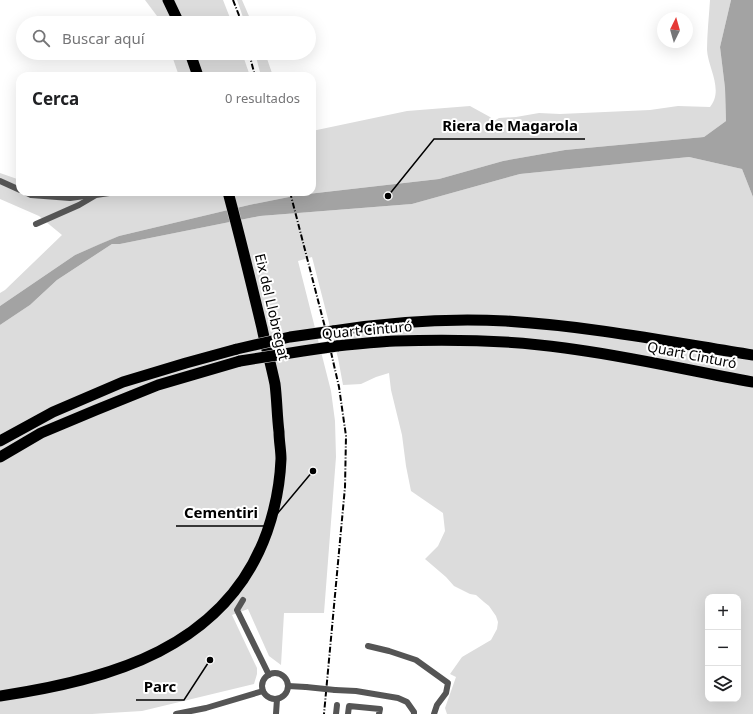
<!DOCTYPE html>
<html lang="es">
<head>
<meta charset="utf-8">
<style>
  body { margin:0; font-family:"Noto Sans",sans-serif; background:#f2f2f2; color:#202124 }
  .controls { position:absolute; right:12px; bottom:12px; display:grid; overflow:hidden; border-radius:8px; box-shadow:0 4px 16px #0002 }
  .controls button { width:36px; height:36px; display:grid; place-items:center; padding:0; border:0; border-bottom:1px solid #e0e0e0; background:#fff; color:#202124; font:20px sans-serif }
  .compass { position:absolute; left:657px; top:12px; width:36px; height:36px; border-radius:50%; background:#fff; box-shadow:0 4px 16px #0002; rotate:5deg }
  .list { margin:0; padding:0; list-style:none }
  h2 { display:flex; justify-content:space-between; align-items:center; height:52px; margin:0; padding:0 16px; font-size:17px }
  h2 small { font-size:13px; font-weight:400; color:#757577 }
  .icon { flex:none; width:22px; height:22px; fill:none; stroke:currentColor; stroke-width:2; stroke-linecap:round; stroke-linejoin:round }
  .map { position:relative; flex:none; width:753px; height:714px; overflow:hidden }
  .search { position:absolute; background:#fff; box-shadow:0 4px 16px #0002; left:16px; top:16px; width:300px; height:44px; display:flex; align-items:center; gap:10px; box-sizing:border-box; padding:0 14px; border-radius:22px; color:#757577; font-size:15px }
  .panel { position:absolute; background:#fff; box-shadow:0 4px 16px #0002; left:16px; top:72px; width:300px; height:124px; border-radius:12px }
  .map>svg:first-child { display:block }
  .green { fill:#dcdcdc; fill-rule:evenodd }
  .water { fill:#a3a3a3 }
  .lines { fill:none; stroke-linecap:round; stroke-linejoin:round }
  .highway-casing { stroke:#dbdbdb; stroke-width:12 }
  .street { stroke:#555; stroke-width:6 }
  .highway { stroke:#000; stroke-width:11 }
  .rail { stroke:#000; stroke-width:2; stroke-dasharray:6 2 1 2; stroke-linecap:butt }
  .highway-bridge-casing { stroke:#dbdbdb; stroke-width:12; stroke-linecap:butt }
  .street-bridge { stroke:#555; stroke-width:6 }
  .highway-bridge { stroke:#000; stroke-width:11 }
  .labels { text-anchor:middle; stroke-width:4; stroke-linejoin:round; paint-order:stroke }
  .street-label { font-size:14px; fill:#000; stroke:#fff }
  .leader { fill:none; stroke:#000; stroke-width:1.5 }
  .callout-dot { fill:#000; stroke:#fff; stroke-width:1.5 }
  .callout-label { font-size:15px; text-anchor:middle; font-weight:bold; fill:#000; stroke:#fff; stroke-width:4; stroke-linejoin:round; paint-order:stroke }
</style>
</head>
<body>
<div class="map">
<svg width="753" height="714" viewBox="0 0 753 714">
  <rect width="100%" height="100%" fill="#fff"/>
  <g class="green">
    <path d="M145,0h78l9,23h-72l-3,-7z"/>
    <path d="M237,0h5l10,23h-7z"/>
    <path d="M710,0h21l-11,47 5,41 1,33 -22,16 -139,13 -62,11 -64,18 -140,16 -50,10 -130,31 -44,19 -75,51v-13l5,-3 57,-55 -23,-19 -39,-17v-26l20,7v12l43,1 8,-1h241v-61l95,-20 63,-5 20,11 4,4 5,-3 17,-1 23,-4 21,1 90,-4 28,-4 32,1c14,-17 -2,-39 -3,-57 0,-17 2,-33 3,-50z"/>
    <path d="M171,53h71l8,23h-71z"/>
    <path d="M255,53h10l8,23h-12z"/>
    <path d="M689,157l53,12 11,28v517h-306l-2,-6 11,-31 -6,-3 12,-17 29,-17 6,-11 1,-7 -2,-6 -7,-10 -5,-4 -8,-7 -6,-1 -16,-8 -8,-9 -21,-18 13,-13 7,-15 -2,-18 -32,-22 -5,-25 -4,-31 -11,-45 -2,-17 -13,4 -15,7 -18,1 -5,-27 -26,-101 -14,4 33,130 4,30 1,36 -12,156h-40l-3,52 -12,-9 -21,-47 -16,6 25,53v6l-3,10 -112,27 -50,3h-92v-389l30,-20 27,-25 55,-36h8l140,-28 152,-12 108,-30zM708,597h30v102h-30z"/>
  </g>
  <path class="water" d="M731,0h22v197l-11,-28 -53,-12 -169,17 -108,30 -152,12 -140,28h-8l-55,36 -27,25 -30,20v-19l75,-51 25,-11 19,-8 130,-31 50,-10 140,-16 64,-18 62,-11 139,-13 22,-16 -1,-33 -5,-41z"/>
  <g class="lines">
    <defs>
      <g id="highway">
        <path d="M168,0l11,23"/>
        <path d="M190,53l8,23"/>
        <path d="M333,331c57,-9 115,-13 173,-10 83,5 165,21 247,34"/>
        <path d="M337,346c19,-2 39,-4 58,-5 56,-2 114,-1 170,7 63,8 125,23 188,34"/>
        <path d="M0,441l53,-29 70,-30 63,-19 51,-14"/>
        <path d="M0,457l41,-24 55,-23 62,-25 82,-24"/>
        <path d="M0,696c109,-16 226,-48 267,-164 8,-23 13,-48 14,-73 0,-9 -2,-18 -2,-27 -2,-16 -2,-32 -4,-48 -4,-19 -9,-37 -13,-56 -11,-46 -22,-91 -34,-136"/>
      </g>
    </defs>
    <use href="#highway" class="highway-casing"/>
    <g class="street">
      <path d="M0,181l20,9"/>
      <path d="M25,192l6,3 39,3 22,-3"/>
      <path d="M36,224l43,-19 17,-10 20,-3"/>
      <path d="M243,600l-6,10 32,65"/>
      <path d="M368,646l21,5 27,9 32,23 -2,10 -9,12 -3,9"/>
      <circle cx="275" cy="686" r="13"/>
      <path d="M288,686l18,1"/>
      <path d="M335,690l21,1 42,7 9,4 7,10v2"/>
      <path d="M176,714l30,-6 57,-17"/>
      <path d="M276,714l1,-15"/>
      <path d="M336,714l1,-9"/>
      <path d="M348,714l1,-8 31,3 -1,5"/>
    </g>
    <use href="#highway" class="highway"/>
    <g class="rail">
      <path d="M233,0l9,23"/>
      <path d="M249,53l6,23"/>
      <path d="M290,192l38,147 11,48 7,49 -1,51 -21,227"/>
    </g>
    <defs>
      <g id="highway-bridge">
        <path d="M237,349l53,-12 43,-6"/>
        <path d="M240,361l63,-10 34,-5"/>
      </g>
    </defs>
    <use href="#highway-bridge" class="highway-bridge-casing"/>
    <path class="street-bridge" d="M306,687l29,3"/>
    <use href="#highway-bridge" class="highway-bridge"/>
  </g>
  <g class="labels">
    <g class="street-label">
      <text transform="translate(272 307) rotate(77)" y="5">Eix del Llobregat</text>
      <text transform="translate(367 330) rotate(-5)" y="5">Quart Cinturó</text>
      <text transform="translate(692 355) rotate(11)" y="5">Quart Cinturó</text>
    </g>
  </g>
  <path class="leader" d="M388 196L434 139H585M313 471L267 526H176M210 660L184 700H136"/>
  <g class="callout-dot">
    <circle cx="388" cy="196" r="4"/>
    <circle cx="313" cy="471" r="4"/>
    <circle cx="210" cy="660" r="4"/>
  </g>
  <g class="callout-label">
    <text x="510" y="131">Riera de Magarola</text>
    <text x="221" y="518">Cementiri</text>
    <text x="160" y="692">Parc</text>
  </g>
</svg>
<div class="controls">
<button>+</button>
<button>−</button>
<button><svg class="icon" aria-label="layers" viewBox="0 0 24 24"><path d="M12 4l9 5-9 5-9-5zM3 14l9 5 9-5"/></svg></button>
</div>
<svg class="compass" viewBox="-18 -18 36 36"><path d="M0-13l5 13h-10z" fill="#e53935"/><path d="M0 13l5-13h-10z" fill="#757577"/></svg>
<div class="search"><svg class="icon" aria-label="search" viewBox="0 0 24 24"><circle cx="10" cy="10" r="6"/><path d="M15 15l6 6"/></svg>Buscar aquí</div>
<section class="panel">
<h2>Cerca<small>0 resultados</small></h2>
<ul class="list">
</ul>
</section>
</div>
</body>
</html>
